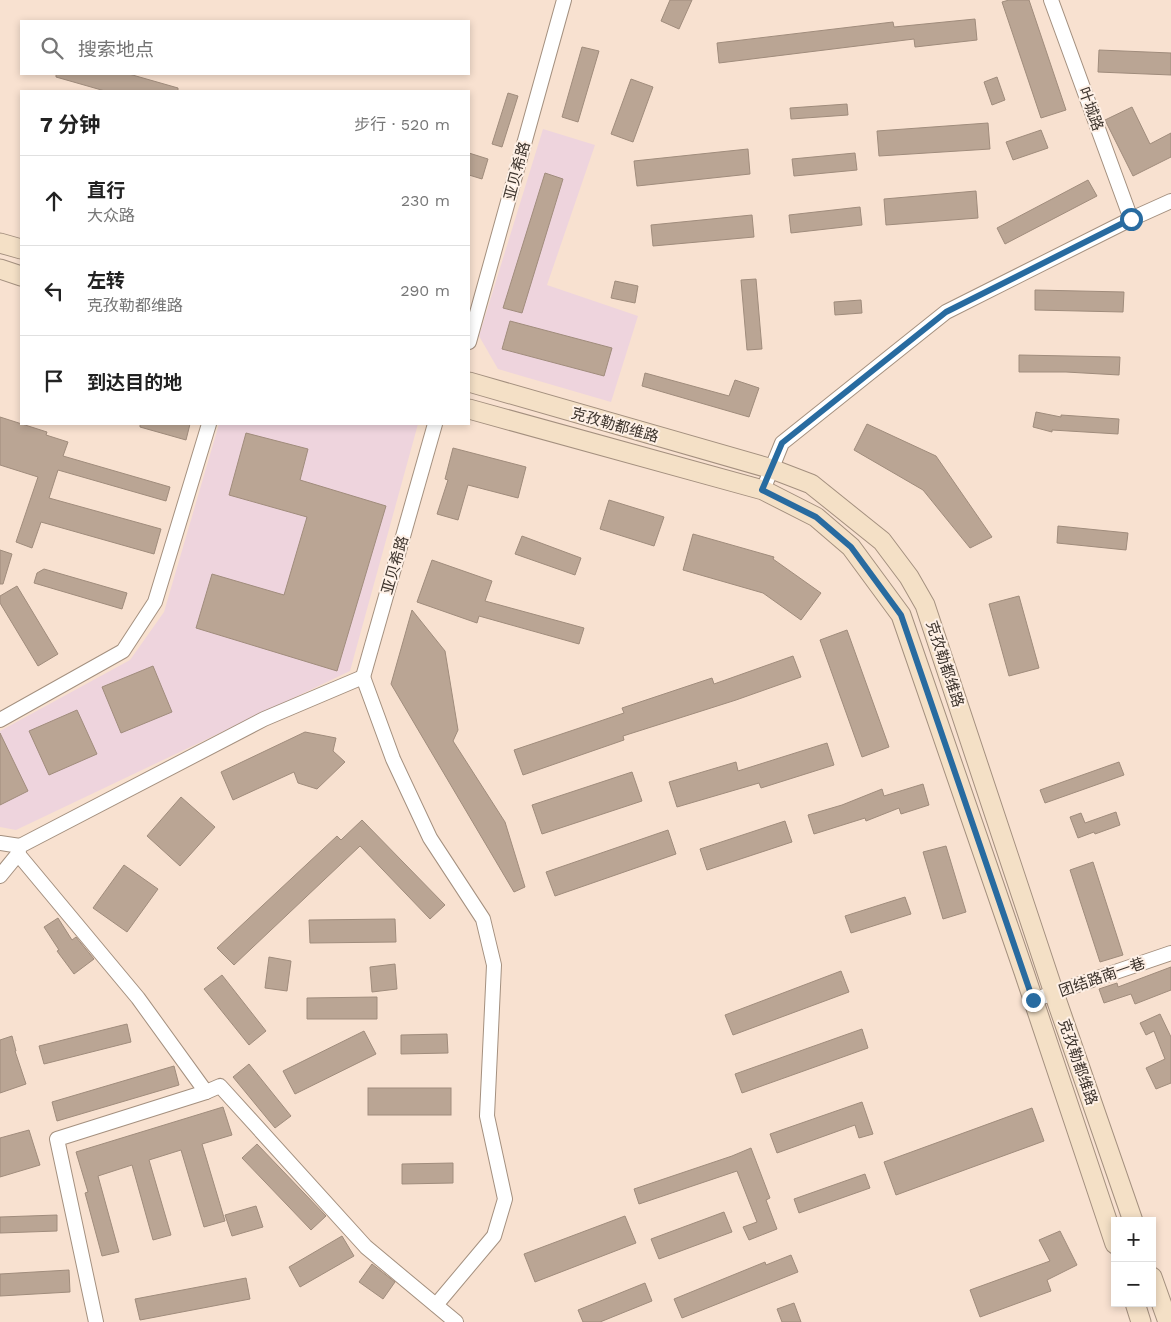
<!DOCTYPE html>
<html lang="zh">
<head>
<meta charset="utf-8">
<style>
  body { margin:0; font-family:"Work Sans","Noto Sans SC",sans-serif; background:#f6f6f6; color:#222 }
  .controls { position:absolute; right:15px; bottom:15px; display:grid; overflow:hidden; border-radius:0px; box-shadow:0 2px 8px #0003 }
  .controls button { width:45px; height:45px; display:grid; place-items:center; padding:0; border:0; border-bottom:1px solid #e0e0e0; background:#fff; color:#222; font:25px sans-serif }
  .stop { position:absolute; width:15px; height:15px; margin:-11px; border:4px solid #286ba0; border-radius:50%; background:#fff }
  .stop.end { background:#286ba0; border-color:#fff; box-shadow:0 1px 5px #0008 }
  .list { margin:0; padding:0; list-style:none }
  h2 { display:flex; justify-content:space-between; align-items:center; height:65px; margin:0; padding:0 20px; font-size:21px }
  h2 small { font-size:16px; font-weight:400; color:#767676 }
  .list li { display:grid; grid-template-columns:32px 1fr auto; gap:15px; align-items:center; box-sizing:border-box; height:90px; padding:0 20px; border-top:1px solid #e0e0e0 }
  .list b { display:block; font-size:19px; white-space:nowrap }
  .list p { margin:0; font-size:16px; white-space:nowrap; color:#767676 }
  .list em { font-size:16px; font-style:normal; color:#767676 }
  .icon { flex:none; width:28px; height:28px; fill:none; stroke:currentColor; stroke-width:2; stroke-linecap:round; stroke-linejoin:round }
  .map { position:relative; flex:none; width:1171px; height:1322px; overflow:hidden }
  .search { position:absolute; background:#fff; box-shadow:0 2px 8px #0003; left:20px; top:20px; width:450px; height:55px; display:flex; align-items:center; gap:12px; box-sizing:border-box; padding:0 18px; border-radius:0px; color:#767676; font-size:19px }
  .panel { position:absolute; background:#fff; box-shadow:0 2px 8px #0003; left:20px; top:90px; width:450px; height:335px; border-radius:0px }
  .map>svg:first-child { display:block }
  .commercial { fill:#eed4dd }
  .building { fill:#baa594; stroke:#a08c7c }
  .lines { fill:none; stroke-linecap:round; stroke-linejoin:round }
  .street-casing { stroke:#a4907f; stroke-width:16 }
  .secondary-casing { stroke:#a4907f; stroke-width:21 }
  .street { stroke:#fff; stroke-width:14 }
  .secondary { stroke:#f4e0c6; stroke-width:19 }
  .route { stroke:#286ba0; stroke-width:6 }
  .labels { text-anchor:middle; stroke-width:4; stroke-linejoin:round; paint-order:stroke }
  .street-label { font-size:15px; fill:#3d342d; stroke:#fef0e6 }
</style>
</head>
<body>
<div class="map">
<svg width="1171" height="1322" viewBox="0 0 1171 1322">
  <rect width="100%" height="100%" fill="#f8e1d0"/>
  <g class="commercial">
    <path d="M543,129l52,16 -48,140 91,31 -27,86 -113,-33 -19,-33z"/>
    <path d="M219,424h199l-68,247 -334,159 -16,-3v-96l130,-71 34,-48z"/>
  </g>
  <g class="building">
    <path d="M670,0h22l-13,29 -18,-8z"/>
    <path d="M1009,0h20l37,110 -25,8 -39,-116z"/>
    <path d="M975,19l2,21 -62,7 -1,-8 -195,24 -2,-20 176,-21 1,5z"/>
    <path d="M582,47l17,4 -21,71 -16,-5z"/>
    <path d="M1099,50l72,3v22l-73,-3z"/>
    <path d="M56,74h73l49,14v3h-73l-49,-14z"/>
    <path d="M997,77l8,23 -13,5 -8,-23z"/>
    <path d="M631,79l22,8 -20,55 -22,-8z"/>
    <path d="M508,93l10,3 -16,51 -10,-3z"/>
    <path d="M847,104l1,11 -57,4 -1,-11z"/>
    <path d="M1132,107l18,37 21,-11v24l-38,19 -28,-56z"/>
    <path d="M988,123l2,26 -111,7 -2,-25z"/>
    <path d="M1041,130l7,18 -35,12 -7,-18z"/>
    <path d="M748,149l2,25 -113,12 -3,-25z"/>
    <path d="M469,153l19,6 -6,20 -13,-4z"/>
    <path d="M855,153l2,17 -63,6 -2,-17z"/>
    <path d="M545,173l18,6 -41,134 -19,-5z"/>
    <path d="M1088,180l9,16 -92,48 -8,-16z"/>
    <path d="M976,191l2,27 -92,7 -2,-26z"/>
    <path d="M860,207l2,18 -71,8 -2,-18z"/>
    <path d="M752,215l2,22 -101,9 -2,-21z"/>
    <path d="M756,279l6,70 -15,1 -6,-70z"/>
    <path d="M615,281l23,5 -3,17 -24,-5z"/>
    <path d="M1035,290l89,2 -1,20 -88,-2z"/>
    <path d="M861,300l1,13 -27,2 -1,-13z"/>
    <path d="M510,321l102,27 -8,28 -102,-27z"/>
    <path d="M1019,355l101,2 -1,18 -53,-3h-47z"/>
    <path d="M645,373l84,23 6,-16 24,8 -10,29 -107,-31z"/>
    <path d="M1036,412l25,5v-2l58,4 -1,15 -66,-4v2l-19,-5z"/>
    <path d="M0,417l47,15 -1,3 22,7 -5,14 107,31 -4,14 -108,-31 -9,28 112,31 -7,25 -113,-32 -9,26 -16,-6 22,-65 -38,-12z"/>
    <path d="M140,424h50l-4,16 -46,-13z"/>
    <path d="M867,424l69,32 56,81 -22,11 -47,-58 -69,-40z"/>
    <path d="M246,433l62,16 -8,31 86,26 -49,165 -141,-43 16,-54 72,21 23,-78 -78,-22z"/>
    <path d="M453,448l73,19 -8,31 -50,-13 -10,35 -21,-6 11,-34 -3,-1z"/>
    <path d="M609,500l55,17 -10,29 -54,-17z"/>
    <path d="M1058,526l70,7 -2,17 -69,-7z"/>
    <path d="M693,534l81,23 -1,2 48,34 -20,27 -38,-27 -80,-23z"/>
    <path d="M522,536l59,22 -6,17 -60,-21z"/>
    <path d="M0,550l12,4 -9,30h-3z"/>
    <path d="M432,560l60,21 -7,20 99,27 -5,16 -100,-28 -2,7 -60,-21z"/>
    <path d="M44,569l83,24 -5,16 -88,-26 3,-10z"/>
    <path d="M17,586l41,68 -20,12 -38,-63v-7z"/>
    <path d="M1019,596l20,72 -30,8 -20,-72z"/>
    <path d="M412,610l33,41 13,79 -5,11 52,81 20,65 -11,5 -123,-208z"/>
    <path d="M847,630l42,117 -27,10 -42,-117z"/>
    <path d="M793,656l8,21 -65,23 -113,36 1,4 -101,35 -9,-25 110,-37 -2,-5 90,-30 2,6z"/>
    <path d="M153,666l19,46 -51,21 -19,-46z"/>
    <path d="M77,710l20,44 -48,21 -20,-44z"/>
    <path d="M305,732l31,6 -3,13 12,11 -28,27 -19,-6 -4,-11 -61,28 -12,-28z"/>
    <path d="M0,733l28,58 -28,14z"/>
    <path d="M827,743l7,22 -73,23 -2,-5 -82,24 -8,-25 67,-20 2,9z"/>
    <path d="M1119,762l5,13 -79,28 -5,-13z"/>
    <path d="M632,772l10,29 -100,33 -10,-29z"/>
    <path d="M923,784l6,21 -28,9 -2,-6 -33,13 -1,-3 -51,16 -6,-19 34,-10 40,-16 2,7z"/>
    <path d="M181,797l34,30 -35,39 -33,-30z"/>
    <path d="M1116,812l4,13 -25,9 -1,-2 -16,6 -8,-21 11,-4 4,10z"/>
    <path d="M362,820l83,85 -15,14 -70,-73 -126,119 -17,-17 120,-112 4,4z"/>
    <path d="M785,821l7,21 -85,28 -7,-21z"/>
    <path d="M668,830l8,24 -121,42 -9,-24z"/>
    <path d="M946,846l20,66 -23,7 -20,-67z"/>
    <path d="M1093,862l30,93 -23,7 -30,-92z"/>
    <path d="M124,865l34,24 -31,43 -34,-24z"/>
    <path d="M905,897l6,17 -60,19 -6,-17z"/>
    <path d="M58,918l14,22 4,-3 18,22 -20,15 -17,-23 2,-1 -15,-23z"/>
    <path d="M395,919l1,23 -86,1 -1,-23z"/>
    <path d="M269,957l22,4 -4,30 -22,-3z"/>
    <path d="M395,964l2,25 -25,3 -2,-25z"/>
    <path d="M1171,967v23l-36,14 -4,-10 -27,9 -5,-14 18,-6 1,4z"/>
    <path d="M841,971l8,21 -116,43 -8,-20z"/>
    <path d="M222,975l44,56 -17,14 -45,-56z"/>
    <path d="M377,997v22h-70v-21z"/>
    <path d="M1160,1014l11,23v46l-15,6 -10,-21 19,-9 -11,-28 -8,4 -6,-12z"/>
    <path d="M127,1024l4,18 -87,22 -5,-18z"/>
    <path d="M862,1029l6,19 -126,45 -7,-19z"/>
    <path d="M364,1031l12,23 -81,40 -12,-23z"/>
    <path d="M447,1034l1,19 -47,1v-19z"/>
    <path d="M12,1036l4,15h-1l11,33 -26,9v-53z"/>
    <path d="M249,1064l42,52 -16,12 -42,-51z"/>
    <path d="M174,1066l5,19 -122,36 -5,-19z"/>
    <rect x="368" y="1088" width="83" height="27"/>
    <path d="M862,1102l11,32 -14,4 -4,-13 -78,28 -7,-19z"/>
    <path d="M223,1107l9,28 -30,9 23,77 -21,6 -23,-77 -32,10 22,75 -18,5 -21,-75 -34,11 21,76 -17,4 -17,-63 3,-1 -12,-40z"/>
    <path d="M1032,1108l12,33 -148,54 -12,-33z"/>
    <path d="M29,1130l11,35 -40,12v-39z"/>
    <path d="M257,1144l69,72 -15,14 -69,-72z"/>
    <path d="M751,1148l19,50 -4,2 11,29 -28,11 -6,-13 14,-5 -20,-51 -98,33 -5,-15 98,-33z"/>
    <path d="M453,1163v20l-51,1v-20z"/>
    <path d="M865,1174l5,14 -71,25 -5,-14z"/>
    <path d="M256,1206l7,21 -31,9 -7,-21z"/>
    <path d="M724,1212l8,20 -73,27 -8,-20z"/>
    <path d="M57,1215v16l-57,2v-16z"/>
    <path d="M625,1216l11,27 -101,39 -11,-28z"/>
    <path d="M1060,1231l17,34 -30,15 4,11 -71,26 -10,-27 80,-29 -11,-21z"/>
    <path d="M342,1236l12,20 -54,31 -11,-20z"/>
    <path d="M791,1255l7,17 -116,46 -8,-19 91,-37 1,3z"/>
    <path d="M372,1264l23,18 -12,17 -24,-17z"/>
    <path d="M69,1270l1,22 -70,4v-22z"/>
    <path d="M246,1278l4,21 -110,21 -5,-21z"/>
    <path d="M645,1283l7,18 -52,21h-17l-5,-12z"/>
    <path d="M794,1303l7,19h-19l-5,-13z"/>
  </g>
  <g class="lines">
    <defs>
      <g id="street">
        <path d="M1051,0l80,219"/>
        <path d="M469,342l95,-342"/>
        <path d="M763,490l19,-47 164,-131 185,-93 40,-18"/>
        <path d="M363,677l30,82 37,79 53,81 11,46 -7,151 18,83 -11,37 -58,69"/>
        <path d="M363,677l72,-253"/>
        <path d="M0,720l123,-69 32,-49 54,-178"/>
        <path d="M0,843l20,3"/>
        <path d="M18,854l120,144 68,94"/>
        <path d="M0,876l18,-22 2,-8 244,-127 99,-42"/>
        <path d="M1033,1000l138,-47"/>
        <path d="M96,1322l-39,-183 149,-47 14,-6 146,161 90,75"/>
      </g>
      <g id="secondary">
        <path d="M0,243l21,6"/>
        <path d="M0,269l21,7"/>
        <path d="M469,382l303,87 39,15 71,57 27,36 16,28 129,388 79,228"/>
        <path d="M469,409l294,81 53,27 35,30 50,68 123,357 91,272"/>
        <path d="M1152,1277l16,45"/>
        <path d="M1135,1303l6,19"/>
      </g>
    </defs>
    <use href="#street" class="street-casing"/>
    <use href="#secondary" class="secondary-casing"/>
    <use href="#street" class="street"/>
    <use href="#secondary" class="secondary"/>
  </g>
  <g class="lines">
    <path class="route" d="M1033,1000l-132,-385 -50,-68 -35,-30 -54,-27 20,-47 164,-131 185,-93"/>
  </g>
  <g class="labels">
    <g class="street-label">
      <text transform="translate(1091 109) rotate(70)" y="5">叶城路</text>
      <text transform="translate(517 171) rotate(-75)" y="5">亚贝希路</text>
      <text transform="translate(615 425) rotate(16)" y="5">克孜勒都维路</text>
      <text transform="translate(395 565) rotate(-74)" y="5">亚贝希路</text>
      <text transform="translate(945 664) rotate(72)" y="5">克孜勒都维路</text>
      <text transform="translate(1102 977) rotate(-19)" y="5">团结路南一巷</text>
      <text transform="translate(1078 1062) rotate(71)" y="5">克孜勒都维路</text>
    </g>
  </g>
</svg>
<div class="controls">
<button>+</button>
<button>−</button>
</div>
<div class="stop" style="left:1131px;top:219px"></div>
<div class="stop end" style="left:1033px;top:1000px"></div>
<div class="search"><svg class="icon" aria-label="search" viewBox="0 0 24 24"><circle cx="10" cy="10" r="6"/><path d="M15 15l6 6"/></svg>搜索地点</div>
<section class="panel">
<h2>7 分钟<small>步行 · 520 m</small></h2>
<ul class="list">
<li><svg class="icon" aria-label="ahead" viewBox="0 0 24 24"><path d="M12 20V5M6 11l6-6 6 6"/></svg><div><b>直行</b><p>大众路</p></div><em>230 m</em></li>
<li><svg class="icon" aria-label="left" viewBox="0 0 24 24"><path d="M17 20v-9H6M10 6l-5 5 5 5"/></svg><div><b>左转</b><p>克孜勒都维路</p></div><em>290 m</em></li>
<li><svg class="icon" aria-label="arrive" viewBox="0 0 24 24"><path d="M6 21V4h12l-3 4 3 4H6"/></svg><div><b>到达目的地</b></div></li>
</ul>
</section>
</div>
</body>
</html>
